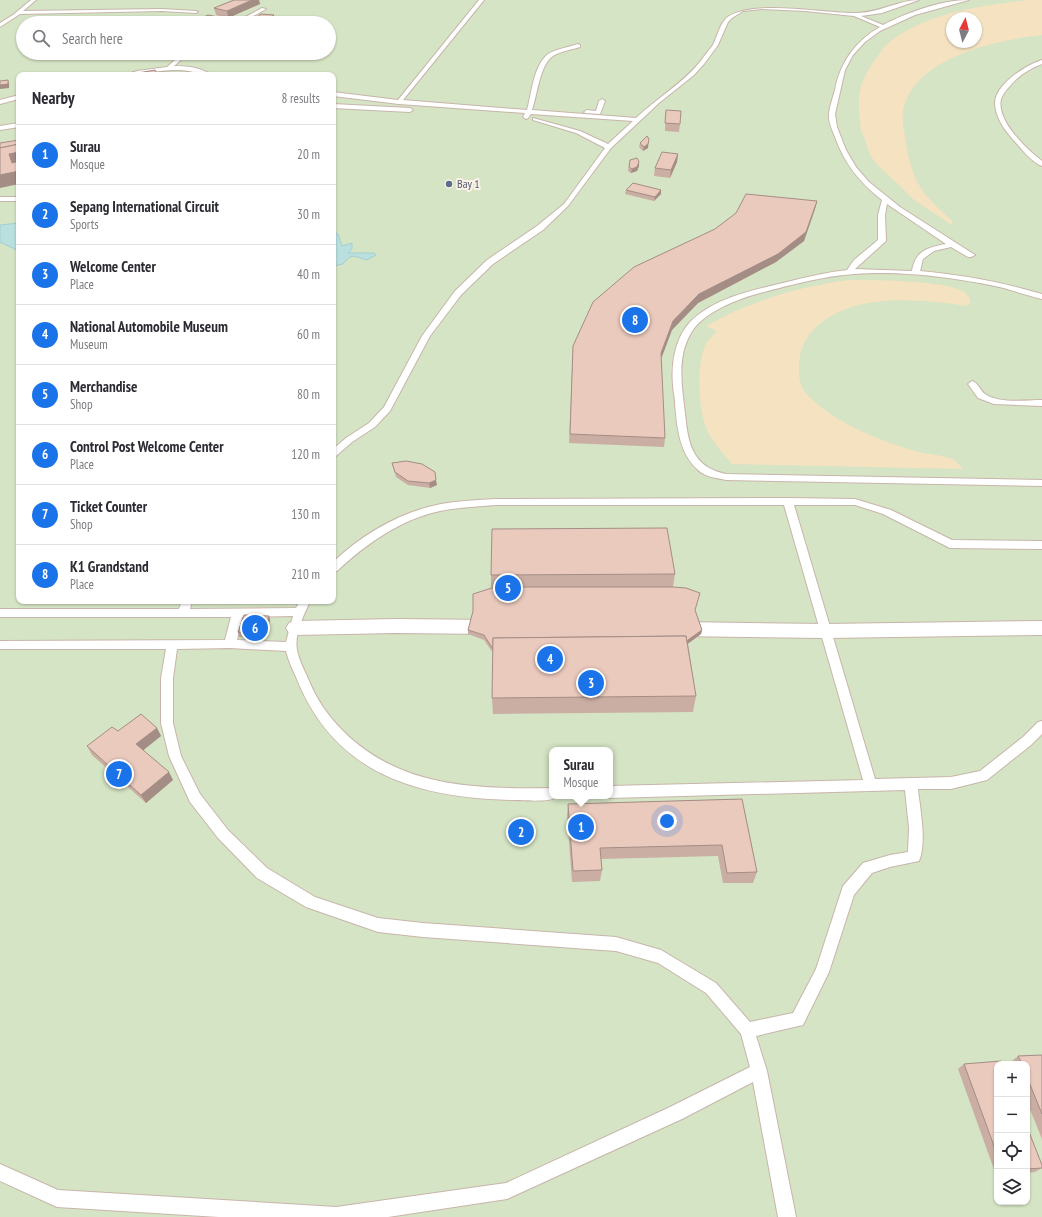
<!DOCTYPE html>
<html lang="en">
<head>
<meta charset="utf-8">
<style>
  body { margin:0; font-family:"PT Sans Narrow",sans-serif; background:#f2f2f3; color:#2b2b33 }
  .controls { position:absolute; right:12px; bottom:12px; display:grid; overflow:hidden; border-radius:8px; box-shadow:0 1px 3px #0004 }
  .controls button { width:36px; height:36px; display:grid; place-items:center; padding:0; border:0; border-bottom:1px solid #e1e1e2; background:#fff; color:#2b2b33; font:20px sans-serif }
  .compass { position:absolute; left:946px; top:12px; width:36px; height:36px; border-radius:50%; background:#fff; box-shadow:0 1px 3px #0004; rotate:7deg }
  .you { position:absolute; left:667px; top:821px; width:14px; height:14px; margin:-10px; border:3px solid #fff; border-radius:50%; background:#1a73e8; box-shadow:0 0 0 6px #1a73e833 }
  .badge { display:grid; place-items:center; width:26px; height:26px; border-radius:50%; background:#1a73e8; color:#fff; font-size:13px; font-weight:700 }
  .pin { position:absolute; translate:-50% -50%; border:2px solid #fff; box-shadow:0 1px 4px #0006 }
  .popup { position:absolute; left:549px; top:747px; width:64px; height:52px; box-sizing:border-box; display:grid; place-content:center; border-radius:8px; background:#fff; filter:drop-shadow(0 1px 3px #0005); font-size:13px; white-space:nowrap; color:#7c7c81 }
  .popup b { font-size:15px; color:#2b2b33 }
  .popup::after { content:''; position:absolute; left:50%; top:100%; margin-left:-8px; border:8px solid transparent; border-top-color:#fff }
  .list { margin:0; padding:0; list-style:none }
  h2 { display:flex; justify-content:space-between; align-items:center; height:52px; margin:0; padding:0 16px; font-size:17px }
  h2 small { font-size:13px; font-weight:400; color:#7c7c81 }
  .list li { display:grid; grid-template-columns:26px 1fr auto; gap:12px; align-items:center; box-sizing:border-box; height:60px; padding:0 16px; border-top:1px solid #e1e1e2 }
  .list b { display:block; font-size:15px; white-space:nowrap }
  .list p { margin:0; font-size:13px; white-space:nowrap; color:#7c7c81 }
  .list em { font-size:13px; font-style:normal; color:#7c7c81 }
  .icon { flex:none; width:22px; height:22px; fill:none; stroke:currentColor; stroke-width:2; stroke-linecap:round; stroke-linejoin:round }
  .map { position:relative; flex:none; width:1042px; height:1217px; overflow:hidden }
  .search { position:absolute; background:#fff; box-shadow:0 1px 3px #0004; left:16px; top:16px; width:320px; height:44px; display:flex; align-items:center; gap:10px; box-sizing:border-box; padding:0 14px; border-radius:22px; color:#7c7c81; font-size:15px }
  .panel { position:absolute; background:#fff; box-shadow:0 1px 3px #0004; left:16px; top:72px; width:320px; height:532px; border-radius:8px }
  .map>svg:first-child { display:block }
  .green { fill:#d5e4c4; fill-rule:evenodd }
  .sand { fill:#f4e2c1; fill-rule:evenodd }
  .water { fill:#badfdf; stroke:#a2cfd0 }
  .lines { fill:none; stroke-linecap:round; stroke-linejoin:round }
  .service-casing { stroke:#c8b5ab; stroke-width:2 }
  .pedestrian-casing { stroke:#c8b5ab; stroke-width:2 }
  .service { fill:#fff; fill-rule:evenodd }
  .pedestrian { fill:#fff; fill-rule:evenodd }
  .wall { fill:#caaea3 }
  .shaded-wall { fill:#a48d85 }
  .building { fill:#ebcabe; stroke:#a48d85 }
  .service-dot { fill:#5c6f8a; stroke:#fcf2e8; stroke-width:1.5 }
  .labels { text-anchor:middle; stroke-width:4; stroke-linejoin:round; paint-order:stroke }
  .far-service-label { font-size:12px; fill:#4e5e75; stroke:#fcf2e8; text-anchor:start }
</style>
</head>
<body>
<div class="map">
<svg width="1042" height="1217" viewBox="0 0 1042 1217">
  <rect width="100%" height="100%" fill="#f9ede3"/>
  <path class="green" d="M0,0h1042v1217h-1042zM952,18h24v24h-24zM23,23h306v30h-306zM19,75h314v526h-314zM552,750h58v46h-58zM997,1064h30v138h-30z"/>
  <g class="sand">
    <path d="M1028,0h14v35c-45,5 -124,21 -138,72 -3,10 0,21 1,30 3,21 7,40 20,57 8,10 19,19 28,28l-1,3 -38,-25 -17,-17 -19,-17 -8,-11 -7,-21 -2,-3c-1,-11 -3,-22 -2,-33 1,-14 7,-25 15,-37 4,-5 8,-12 13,-17 36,-31 96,-39 141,-44zM952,18h24v24h-24z"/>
    <path d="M848,280c23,0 98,0 116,12 2,1 5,5 6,7v5l-4,2c-48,-7 -112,-14 -151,22 -7,7 -14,18 -15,29 -2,10 -2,26 5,35 23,28 79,51 114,60 10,3 27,3 35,8 3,2 6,6 9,9l-231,-5c-9,-11 -21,-23 -26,-37 -8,-20 -10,-67 1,-85 3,-4 7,-8 10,-11l-11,-5c46,-26 89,-38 142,-46z"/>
  </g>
  <g class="water">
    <path d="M19,223v28l-19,-9v-17z"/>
    <path d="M333,231l5,3 4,12 10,-3v6l-4,4h26l2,2 -9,5c-14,-4 -15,-7 -24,4l-10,2z"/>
  </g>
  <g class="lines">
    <defs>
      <g id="service">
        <path d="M31,0h5l-13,11 139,-2 34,2 2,1 -2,1 -34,-2 -142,3 -20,13v-4l13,-8z"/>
        <path d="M479,0h5l-81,100 124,10c5,-17 6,-44 21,-56 8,-5 21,-7 30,-10l2,1v2c-9,3 -19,4 -27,9 -13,8 -16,40 -21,54l104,8c20,-19 47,-35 64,-56 4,-6 9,-12 13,-17 5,-10 7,-23 16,-29 27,-16 92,-3 125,-3 23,1 44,-13 65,-13l-37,13 -21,3 22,9c26,-13 58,-25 86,-25l-54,15 -35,16 -15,11 -12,13 -8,15 -10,44 2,13 9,23 10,17 13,15 31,25 75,48 -4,2h-3l-17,-10 -17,4 -11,8 -3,12c42,4 82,11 122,23v5c-13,-3 -25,-7 -38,-11 -44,-10 -104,-18 -149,-14 -32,2 -64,11 -95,19 -22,6 -57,19 -69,40 -16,27 -8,59 -5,89 3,28 11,46 40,52l316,6v6l-316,-6c-9,-2 -21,-3 -28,-10 -19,-17 -21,-43 -23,-67 0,-6 -2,-12 -2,-18 -2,-21 2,-47 17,-63 25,-25 64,-32 97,-40 20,-5 40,-10 60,-12l7,-10 24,-20v-25l4,-15c-22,-17 -38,-37 -47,-63 -3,-7 -7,-16 -6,-24 1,-8 4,-16 6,-23 5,-27 20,-49 45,-63l-26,-11 -49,-5 -43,-2 -19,2 -11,7 -4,4 -10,23 -14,19 -10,11 -35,28 -48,45 -43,58 -25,24 -50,34 -32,31 -31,41 -40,75 -15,16 -23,15 -16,14 -3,1v-8l13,-11 23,-15 15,-16 38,-71 33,-45 32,-31 50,-34 27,-22 41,-56 -29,-15 -43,-13v-2l47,13 28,13 25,-23 -102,-7 -3,4 -2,1 -3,-2 2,-4 -126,-9 -66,-8v-4l65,8zM887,204l59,40c-18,3 -31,7 -34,27l-57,-2 31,-28 -1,-26z"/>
        <path d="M262,8l4,1 -25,14h-7z"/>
        <path d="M183,53h6l-15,13c12,0 27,1 37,9 -11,0 -21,-5 -32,-5 -18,-1 -36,5 -54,5l12,-4 30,-4z"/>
        <path d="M1042,60v4c-13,5 -24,12 -32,22 -4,4 -7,8 -9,13 -5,22 26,50 41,62v5c-9,-3 -19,-15 -25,-22 -10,-11 -21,-24 -22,-40 -1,-19 31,-39 47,-44z"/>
        <path d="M19,95v4l-19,5v-4z"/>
        <path d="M602,99l3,2 -5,13 -15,-1 -1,-1 3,-2 9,1 3,-10z"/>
        <path d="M333,104l77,4 3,2 -3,2 -77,-4z"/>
        <path d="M19,123v4l-19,3v-4z"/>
        <rect x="0" y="197" width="19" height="4"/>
        <path d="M972,381c7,2 8,10 13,13 15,10 40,6 57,6v6l-48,-2 -16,-6 -10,-14z"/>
        <path d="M788,498l67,1 36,11 61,30 90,1v8l-92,-1 -67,-34 -28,-9h-61l81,274 76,-2 29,-6 43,-34 15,-15 4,-1v13l-11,11 -44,35 -36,9h-33c2,20 9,54 1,72l-29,6 -18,6 -18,22 -25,77 -26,53 -47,11 11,35 29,146h-18l-25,-135 -71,37 -175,80 -119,18h-169l-162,-10 -57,-26v-17l58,26 278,17 170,-24 164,-76 80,-40 -9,-33 -35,-41 -48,-30 -42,-12 -193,-14 -45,-5 -72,-25 -49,-29 -39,-40 -28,-36 -21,-46 -8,-33v-45l5,-29h-166v-8l225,-1 6,-23h-231v-8h179l3,-8h10l-2,8 106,-1 4,-7h10c-6,14 -16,33 -13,49 2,11 8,21 12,31 8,19 19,35 34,50 57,57 133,58 209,57v8h6c-5,7 -35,4 -45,4 -96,-2 -179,-26 -217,-123 -4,-9 -8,-17 -10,-26l-56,-3 -53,1 -4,29v45l8,33 19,38 28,36 39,38 48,29 63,21 45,5 193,14 45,13 55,33 34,39 43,-9 23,-44 27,-83 20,-23 27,-8 18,-3 1,-24 -4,-38 -295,8 -5,-2h5v-10l253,-6 -79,-275h-288c-19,2 -37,2 -56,6 -39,8 -74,33 -103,60l-4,1v-10c30,-28 67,-50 108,-58 18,-3 36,-4 55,-5zM293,616l-7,26 -49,-2 5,-23z"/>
      </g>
      <g id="pedestrian">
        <path d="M396,619l97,1 6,2 3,5 -3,5 -6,2 -97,-1 -101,2 -6,-2 -3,-5 3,-5 6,-2z"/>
        <path d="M1042,621v14l-216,3 -147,-2 -6,-2 -3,-5 3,-5 6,-2 147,2z"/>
      </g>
    </defs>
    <use href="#service" class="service-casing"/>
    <use href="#pedestrian" class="pedestrian-casing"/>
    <use href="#service" class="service"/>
    <use href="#pedestrian" class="pedestrian"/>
  </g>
  <g class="wall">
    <path d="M234,0h25l1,4 -32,14 -12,-3 -2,-7z"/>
    <path d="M199,19l23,2 -4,2h-38l19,-3z"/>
    <path d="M666,110l14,14 -1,8 -14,-1z"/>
    <path d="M640,143l8,5 -5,3 -4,-4z"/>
    <path d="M678,154l-1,8 -7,16 -16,-2 1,-8z"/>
    <path d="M630,160l9,2v4l-2,5 -6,2 -3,-2z"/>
    <path d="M626,190h35v4l-7,7 -29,-7z"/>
    <path d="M817,201l-2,8 -11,32 -28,21 -78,41 -26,27 -11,28 4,80 -1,9 -95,-4 4,-97z"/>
    <path d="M392,463l45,22 -7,3 -22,-3 -12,-8 -3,-10z"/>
    <path d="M675,574l-2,13 22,24 7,19 -1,4 -13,10 8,52 -3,16 -200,2 -1,-16 1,-45 -9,-13 -16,-6v-4l23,-42v-13z"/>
    <path d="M269,616l1,4 -5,18 -26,-1 -1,-5z"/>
    <path d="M157,728l4,8 -18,14 30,30 -27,23 -54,-48 -5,-9 31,-15z"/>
    <path d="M742,799l15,73 -4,11h-30l-5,-27 -117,3 1,11 -2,11 -28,1 -5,-67 1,-11z"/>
    <path d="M1042,1055v84l-15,-37v-38h-15l-1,-2 7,-6z"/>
    <path d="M964,1064h33v111h-1l-38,-106z"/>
    <path d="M1027,1127l15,38v3l-7,4 -8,1z"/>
  </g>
  <g class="shaded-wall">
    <path d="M252,0h7l1,4 -32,14 -1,-7z"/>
    <path d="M274,15l1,7 -1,1h-11z"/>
    <path d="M222,18v3l-4,2h-5l-1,-1z"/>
    <path d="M8,80l1,4v4l-9,1v-4z"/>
    <path d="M649,139l-1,9 -5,3 1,-4z"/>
    <path d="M19,145v39l-19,4v-31z"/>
    <path d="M678,154l-1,8 -7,16 1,-8z"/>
    <path d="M639,162v4l-2,5 -6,2 1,-4z"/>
    <path d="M661,190v4l-7,7 1,-4z"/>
    <path d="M817,201l-2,8 -11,32 -28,21 -78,41 -26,27 -12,32 1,-9 12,-32 26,-27z"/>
    <path d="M436,480l1,5 -7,3 -1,-5z"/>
    <path d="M269,616l1,4 -5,18 -1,-5z"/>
    <path d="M702,630l-1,4 -14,10 -4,9 5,-13z"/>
    <path d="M157,728l4,8 -20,16 -5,-8z"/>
    <path d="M169,772l4,8 -27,23 -5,-8z"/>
  </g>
  <g class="building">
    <path d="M234,0h18l-25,11 -13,-3z"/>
    <path d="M261,14l13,1 -11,8h-14z"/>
    <path d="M208,15l14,3 -10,4 -13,-3z"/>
    <path d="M191,18l13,3 -5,2h-19z"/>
    <path d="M155,70l3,5h-31z"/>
    <path d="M8,80v4l-8,1v-4z"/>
    <path d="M666,110l15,1 -1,13 -15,-1z"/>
    <path d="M647,136l2,3 -1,5 -4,3 -4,-4z"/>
    <path d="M19,140v4l-19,4v-5z"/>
    <path d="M19,144v8l-10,2 3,9 7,-2v10l-19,4v-27z"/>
    <path d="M662,152l16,2 -7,16 -16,-2z"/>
    <path d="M637,158l2,4 -2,5 -5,2 -3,-2 1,-7z"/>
    <path d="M633,183l28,7 -6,7 -29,-7z"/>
    <path d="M746,194l71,7 -11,31 -28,22 -79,40 -26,27 -12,32 4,85 -95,-4 3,-88 20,-44 41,-35 81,-38 21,-16z"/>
    <path d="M406,461l16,3 13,8 1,8 -7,3 -21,-2 -13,-9 -3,-9z"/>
    <path d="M667,528l8,46 -184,1 1,-46z"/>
    <path d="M495,587h178l13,1 14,5 -5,17 7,20 -14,10 -1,2 -1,-6 -193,2v11l-9,-14 -16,-5 5,-19v-17z"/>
    <path d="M244,615l25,1 -5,17 -26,-1z"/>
    <path d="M686,636l10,60 -204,2 1,-60z"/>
    <path d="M141,714l16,14 -21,16 33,28 -28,23 -54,-49 25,-19 6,4z"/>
    <path d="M742,799l15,73 -30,1 -5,-28 -122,3 2,22 -29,1 -5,-67z"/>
    <path d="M1042,1055v59l-15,-37v-13h-5l-4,-8z"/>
    <path d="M1001,1061l1,3h-5v90l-33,-90z"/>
    <path d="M1027,1127l15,38v3l-15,1z"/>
  </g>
  <circle class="service-dot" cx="449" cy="184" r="4"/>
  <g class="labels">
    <g class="far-service-label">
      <text x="457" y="188">Bay 1</text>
    </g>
  </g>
</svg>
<div class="controls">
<button>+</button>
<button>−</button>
<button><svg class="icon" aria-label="locate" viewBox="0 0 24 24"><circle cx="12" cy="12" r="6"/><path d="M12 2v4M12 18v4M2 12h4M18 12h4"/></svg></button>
<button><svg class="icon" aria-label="layers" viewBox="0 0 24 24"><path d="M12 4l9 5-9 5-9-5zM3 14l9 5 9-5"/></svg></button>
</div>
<svg class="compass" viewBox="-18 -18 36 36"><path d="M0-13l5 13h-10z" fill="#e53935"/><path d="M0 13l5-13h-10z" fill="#7c7c81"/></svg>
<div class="you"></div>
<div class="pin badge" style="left:581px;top:827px">1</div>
<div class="popup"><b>Surau</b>Mosque</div>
<div class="pin badge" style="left:521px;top:832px">2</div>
<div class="pin badge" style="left:591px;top:683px">3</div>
<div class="pin badge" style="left:550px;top:659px">4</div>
<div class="pin badge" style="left:508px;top:588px">5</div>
<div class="pin badge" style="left:255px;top:628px">6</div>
<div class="pin badge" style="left:119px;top:774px">7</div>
<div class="pin badge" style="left:635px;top:320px">8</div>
<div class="search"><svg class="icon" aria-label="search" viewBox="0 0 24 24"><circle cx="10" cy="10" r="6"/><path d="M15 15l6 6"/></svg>Search here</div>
<section class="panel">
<h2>Nearby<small>8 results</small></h2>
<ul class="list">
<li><span class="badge">1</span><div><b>Surau</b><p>Mosque</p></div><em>20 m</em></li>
<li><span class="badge">2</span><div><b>Sepang International Circuit</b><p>Sports</p></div><em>30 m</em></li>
<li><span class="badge">3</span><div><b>Welcome Center</b><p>Place</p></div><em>40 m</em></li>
<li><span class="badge">4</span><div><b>National Automobile Museum</b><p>Museum</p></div><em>60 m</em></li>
<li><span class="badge">5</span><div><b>Merchandise</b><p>Shop</p></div><em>80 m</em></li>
<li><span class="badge">6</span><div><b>Control Post Welcome Center</b><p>Place</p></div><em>120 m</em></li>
<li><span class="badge">7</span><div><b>Ticket Counter</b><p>Shop</p></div><em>130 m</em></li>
<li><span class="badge">8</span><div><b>K1 Grandstand</b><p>Place</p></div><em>210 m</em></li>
</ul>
</section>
</div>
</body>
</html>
